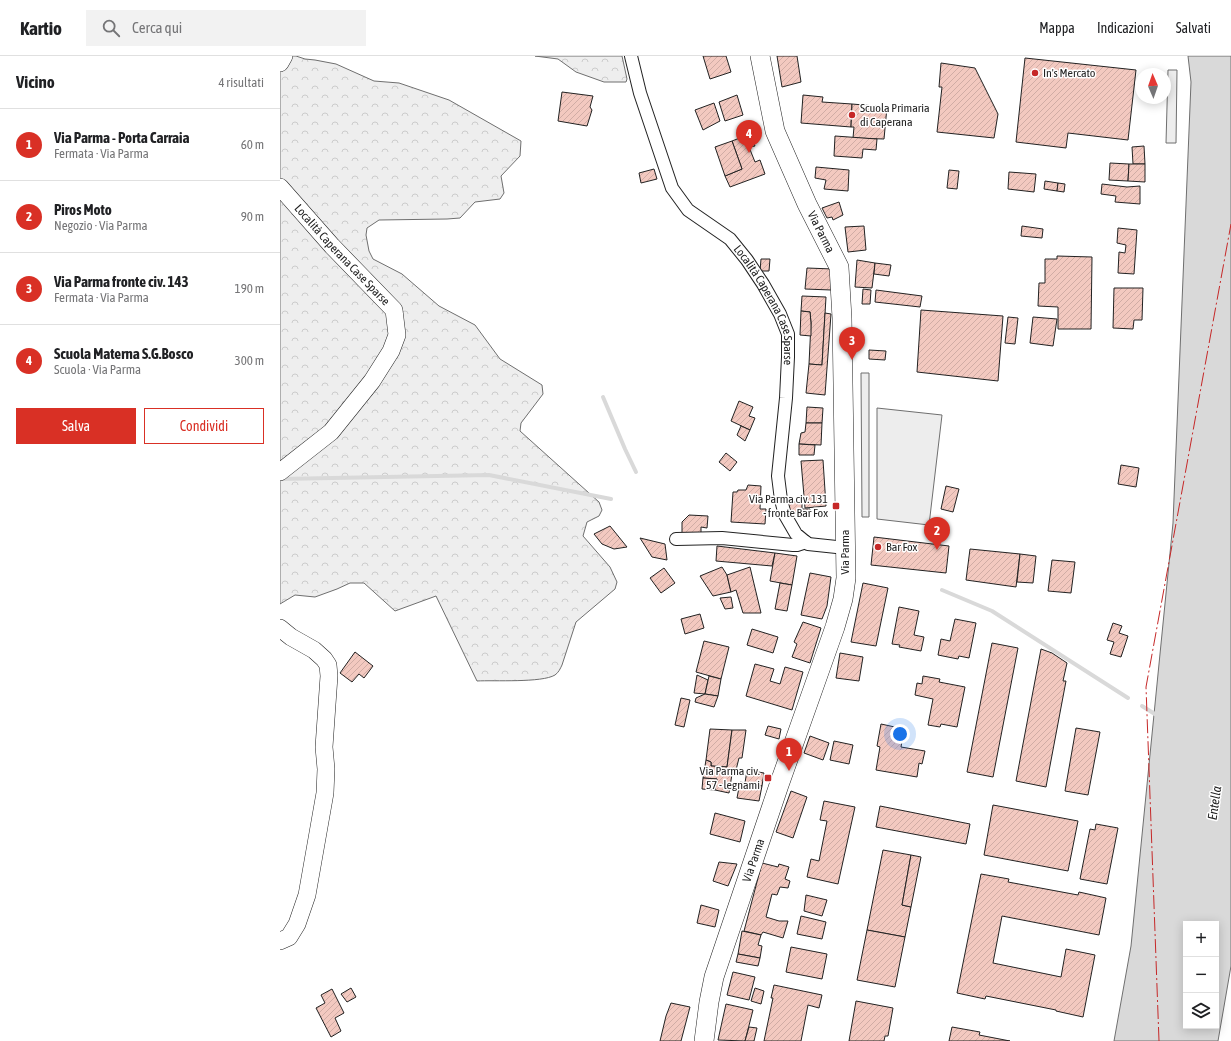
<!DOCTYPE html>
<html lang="it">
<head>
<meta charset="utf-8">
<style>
  body { margin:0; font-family:"Asap Condensed",sans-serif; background:#f2f2f2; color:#202124 }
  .controls { position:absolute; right:12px; bottom:12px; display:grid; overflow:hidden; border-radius:0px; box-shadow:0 2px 10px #0003 }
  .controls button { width:36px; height:36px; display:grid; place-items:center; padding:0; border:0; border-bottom:1px solid #e0e0e0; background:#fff; color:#202124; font:20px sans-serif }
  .compass { position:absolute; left:855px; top:12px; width:36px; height:36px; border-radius:50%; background:#fff; box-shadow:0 2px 10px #0003; rotate:358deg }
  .you { position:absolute; left:620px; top:678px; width:14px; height:14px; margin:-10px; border:3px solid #fff; border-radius:50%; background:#1a73e8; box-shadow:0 0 0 6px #1a73e833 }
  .badge { display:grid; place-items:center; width:26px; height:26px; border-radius:50%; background:#d93025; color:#fff; font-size:13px; font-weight:700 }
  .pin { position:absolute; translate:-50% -33px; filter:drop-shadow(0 1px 2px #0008) }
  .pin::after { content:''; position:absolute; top:21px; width:14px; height:12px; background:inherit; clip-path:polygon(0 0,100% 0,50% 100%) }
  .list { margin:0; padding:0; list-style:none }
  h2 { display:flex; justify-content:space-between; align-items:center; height:52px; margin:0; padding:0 16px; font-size:17px }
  h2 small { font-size:13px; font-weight:400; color:#757577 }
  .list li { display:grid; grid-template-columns:26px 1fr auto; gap:12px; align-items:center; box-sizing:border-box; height:72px; padding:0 16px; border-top:1px solid #e0e0e0 }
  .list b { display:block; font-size:15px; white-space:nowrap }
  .list p { margin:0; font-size:13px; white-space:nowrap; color:#757577 }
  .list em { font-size:13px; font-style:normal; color:#757577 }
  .actions { display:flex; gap:8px; padding:12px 16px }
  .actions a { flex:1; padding:9px 0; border:1px solid #d93025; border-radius:0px; text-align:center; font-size:14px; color:#d93025 }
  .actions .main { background:#d93025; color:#fff }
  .icon { flex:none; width:22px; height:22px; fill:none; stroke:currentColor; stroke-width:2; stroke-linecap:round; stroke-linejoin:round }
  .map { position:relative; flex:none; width:951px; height:985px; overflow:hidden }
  header { display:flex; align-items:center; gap:24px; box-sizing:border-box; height:56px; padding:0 20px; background:#fff; border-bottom:1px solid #e0e0e0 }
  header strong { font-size:19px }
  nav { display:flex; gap:22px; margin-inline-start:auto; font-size:14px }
  .search { width:280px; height:36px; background:#f2f2f2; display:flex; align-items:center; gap:10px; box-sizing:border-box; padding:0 14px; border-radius:0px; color:#757577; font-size:15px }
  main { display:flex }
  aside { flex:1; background:#fff }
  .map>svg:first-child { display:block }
  .forest { fill:url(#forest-crowns); stroke:#6f6f6f }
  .parking { fill:#ededed; stroke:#6f6f6f }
  .water { fill:#d9d9d9; stroke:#6f6f6f; fill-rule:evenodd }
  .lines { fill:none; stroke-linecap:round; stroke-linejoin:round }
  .stream { stroke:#d9d9d9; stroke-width:4 }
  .building { fill:url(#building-hatch); stroke:#222 }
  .street-casing { stroke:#222; stroke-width:14 }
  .secondary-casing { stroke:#222; stroke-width:18 }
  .primary-casing { stroke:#222; stroke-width:20 }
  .street { stroke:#fff; stroke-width:12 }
  .secondary { stroke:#fff; stroke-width:17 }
  .primary { stroke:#fff; stroke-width:19 }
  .power { stroke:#c62828; stroke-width:1; stroke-dasharray:14 3 2 3; stroke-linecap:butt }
  .poi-dot { fill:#c62828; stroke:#fff; stroke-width:1.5 }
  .labels { text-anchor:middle; stroke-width:3; stroke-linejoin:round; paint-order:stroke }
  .poi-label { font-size:12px; fill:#222; stroke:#fff; text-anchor:start }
  .street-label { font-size:12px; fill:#222; stroke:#fff }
  .water-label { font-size:13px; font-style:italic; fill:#222; stroke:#fff }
</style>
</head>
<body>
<header>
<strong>Kartio</strong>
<div class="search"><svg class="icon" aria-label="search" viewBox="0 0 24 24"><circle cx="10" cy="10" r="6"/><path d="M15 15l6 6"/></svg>Cerca qui</div>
<nav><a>Mappa</a><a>Indicazioni</a><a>Salvati</a></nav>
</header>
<main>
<aside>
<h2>Vicino<small>4 risultati</small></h2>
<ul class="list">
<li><span class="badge">1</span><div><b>Via Parma - Porta Carraia</b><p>Fermata · Via Parma</p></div><em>60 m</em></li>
<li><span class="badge">2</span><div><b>Piros Moto</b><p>Negozio · Via Parma</p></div><em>90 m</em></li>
<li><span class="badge">3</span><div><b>Via Parma fronte civ. 143</b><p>Fermata · Via Parma</p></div><em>190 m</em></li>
<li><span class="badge">4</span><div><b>Scuola Materna S.G.Bosco</b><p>Scuola · Via Parma</p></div><em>300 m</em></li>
</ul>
<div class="actions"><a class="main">Salva</a><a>Condividi</a></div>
</aside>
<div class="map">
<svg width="951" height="985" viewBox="0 0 951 985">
  <defs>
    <pattern id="forest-crowns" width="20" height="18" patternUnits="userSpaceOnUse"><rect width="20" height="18" fill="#eee"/><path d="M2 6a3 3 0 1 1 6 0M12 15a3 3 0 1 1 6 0" fill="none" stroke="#ccc"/></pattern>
    <pattern id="building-hatch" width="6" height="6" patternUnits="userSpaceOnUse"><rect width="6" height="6" fill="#f3c9c0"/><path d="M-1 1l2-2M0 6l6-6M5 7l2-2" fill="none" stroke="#d0aca5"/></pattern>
  </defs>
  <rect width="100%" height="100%" fill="#fff"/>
  <g class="forest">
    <path d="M0,0h16l9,3 10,1 21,4 38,17 25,2 50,17 72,41 -1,15 -19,20 3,17 -4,6 -25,3 -15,16 -13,1 -68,1 -12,8 -1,7 3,16 4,8 29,15 37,32 36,19 25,34 42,26 1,9 -22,29 -1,8 79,71 3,8 -3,6 -12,6 -4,14 27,31 7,15 -2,7 -39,33 -14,43c-2,4 -3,7 -7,10 -13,8 -62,5 -78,6l-41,-85 -41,15 -31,-28h-14l-13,6 -22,8 -20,-2 -15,9z"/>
    <path d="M255,0h87l5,23 -1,3h-22l-28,-10 -18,-13z"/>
  </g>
  <g class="parking">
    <path d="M888,14h9l-1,73h-10z"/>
    <path d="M581,317h8v144h-7z"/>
    <path d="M597,352l65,7 -13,110 -52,-6z"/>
  </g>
  <path class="water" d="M908,0h43v910l-13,75h-104l17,-95 42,-423 18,-441zM906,868h30v102h-30z"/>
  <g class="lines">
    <g class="stream">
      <path d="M323,341l22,52 11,23"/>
      <path d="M0,423l209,-4 122,24"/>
      <path d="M662,534l50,21 136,87"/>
      <path d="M862,650l16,10"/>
    </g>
  </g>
  <g class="building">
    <path d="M423,0h23l5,16 -21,7z"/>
    <path d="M497,0h20l4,26 -19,5z"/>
    <path d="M745,2l111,12 -8,70 -60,-7 -2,15 -50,-6z"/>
    <path d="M661,7l34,5 23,46 -4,24 -57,-6 5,-45h-3z"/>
    <path d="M282,36l31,4 -3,11 2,3 -5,16 -29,-5z"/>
    <path d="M457,39l6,20 -18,6 -6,-19z"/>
    <path d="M523,39l20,2 -1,5 30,2 -1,23 -50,-4z"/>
    <path d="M434,47l6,18 -17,9 -8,-20z"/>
    <path d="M572,48l35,3 -3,32 -31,-1 1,-11h-3z"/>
    <path d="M470,78l5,12 -6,1 6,15 5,-2 5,14 -35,13 -5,-11 17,-7 -10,-28z"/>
    <path d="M555,80l42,3 -1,11 -13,-1 -1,9 -28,-2z"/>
    <path d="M452,85l10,28 -17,7 -10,-29z"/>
    <path d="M864,90l1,18h-12l-1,-17z"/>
    <path d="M830,107l19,1 -1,17 -19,-1z"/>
    <path d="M849,108h16v18l-17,-1z"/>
    <path d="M536,111l33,3 -1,21 -24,-2 2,-9 -11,-2z"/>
    <path d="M374,113l3,10 -16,4 -2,-10z"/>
    <path d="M669,114l10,1 -2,18 -10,-1z"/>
    <path d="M729,116l27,2 -2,18 -26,-3z"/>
    <path d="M765,125l13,2 -1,8 -13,-2z"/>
    <path d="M778,127l7,1 -1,8 -7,-1z"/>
    <path d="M822,128l25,3 13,-1v18l-25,-2 1,-6 -15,-2z"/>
    <path d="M559,146l4,13 -10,5 -1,-3 -5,1 -5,-10z"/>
    <path d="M584,170l2,24 -18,2 -3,-25z"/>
    <path d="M742,170l21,3 -1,9 -21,-2z"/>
    <path d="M838,172l19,2 -3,44 -16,-1 1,-21 6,1 1,-8 -9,-2z"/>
    <path d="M777,200l35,1 -1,72h-33v-22l-20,-1 1,-23h6v-24h12z"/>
    <path d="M481,203h9l-1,12h-9z"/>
    <path d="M577,204l18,3 -3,25 -17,-1z"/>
    <path d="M595,207l16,2 -2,11 -15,-2z"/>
    <path d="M527,212l26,1 -2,21 -26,-1z"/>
    <path d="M834,232h29l-1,32h-8l-1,9 -20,-1z"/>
    <path d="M583,233l8,1 -1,14h-8z"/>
    <path d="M596,234l46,6 -2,11 -45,-5z"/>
    <path d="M522,240l24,1 -4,68 -13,-1 2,-41 -1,-11 -9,-1z"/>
    <path d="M641,254l82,6 -5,65 -81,-9z"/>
    <path d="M521,255l9,1 1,11v13l-11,-1z"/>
    <path d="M545,257l6,1 -6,81 -19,-2 3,-29 13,1z"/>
    <path d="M728,261l10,1 -3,26 -10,-1z"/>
    <path d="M753,261l24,2 -4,27 -23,-3z"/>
    <path d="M589,294l17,1 -1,9 -16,-1z"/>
    <path d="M459,345l14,6 -4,9 6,2 -5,12 -19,-9z"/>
    <path d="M527,351l16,1 -1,15h-16z"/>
    <path d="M526,367h16l-1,22 -22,-1 2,-11 4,-1z"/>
    <path d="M461,370l9,4 -5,11 -8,-6z"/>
    <path d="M519,388l16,1 -1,10h-15z"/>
    <path d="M446,397l11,9 -7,9 -11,-9z"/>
    <path d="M543,404l3,46 -21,2 -4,-47z"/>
    <path d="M841,409l18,3 -3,19 -18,-3z"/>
    <path d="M468,429l13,1 -1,23h6l-1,15 -34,-2 2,-30h4l1,-2h8z"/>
    <path d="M666,430l13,3 -6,23 -12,-3z"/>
    <path d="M508,446h14v7h8v5l-23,-1z"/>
    <path d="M409,459l19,1 -1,12 -6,-1v8l-19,-1v-12z"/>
    <path d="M330,470l17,21 -13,2 -12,-5 -8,-10z"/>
    <path d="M594,481l75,9 -3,27 -75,-8z"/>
    <path d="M360,482l25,6 2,16 -15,-3z"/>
    <path d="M437,490l58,7 -3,13 -56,-5z"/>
    <path d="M690,493l50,5 -4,33 -50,-7z"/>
    <path d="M495,497l22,3 -5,29 -22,-4z"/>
    <path d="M740,498l16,2 -3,27 -16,-1z"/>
    <path d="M772,504l23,2 -4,31 -23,-2z"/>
    <path d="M442,511l5,8 4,17 -18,4 -13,-20z"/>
    <path d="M470,511l11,46h-18l-7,-23 -5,2 -4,-17z"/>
    <path d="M384,512l11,15 -14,10 -11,-15z"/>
    <path d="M530,517l21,4 -4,29 -5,13 -21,-4z"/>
    <path d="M500,527l12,2 -5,26 -12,-2z"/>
    <path d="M583,527l25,5 -12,58 -25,-4z"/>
    <path d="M451,541l2,11 -8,1 -5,-11z"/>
    <path d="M619,551l20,4 -5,24 10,2 -3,14 -22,-4 1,-2 -8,-1z"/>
    <path d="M420,558l4,14 -19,6 -4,-15z"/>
    <path d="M675,563l21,4 -7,35 -10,-2 -1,3 -20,-4 3,-16 9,2z"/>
    <path d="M523,566l18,6 -11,35 -18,-6 5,-13 -3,-2z"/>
    <path d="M833,567l9,3 -3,7 9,3 -7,21 -11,-3 4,-12 -7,-2z"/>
    <path d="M472,573l26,8 -5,16 -26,-8z"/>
    <path d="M424,585l25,6 -8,32 -25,-7z"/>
    <path d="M712,587l26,5 -25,129 -26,-5z"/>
    <path d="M761,593l11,4 15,10 -4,18h3l-20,106 -30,-6z"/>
    <path d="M75,596l18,14 -9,12 -5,-4 -7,8 -12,-9z"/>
    <path d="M560,597l23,4 -4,24 -23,-3z"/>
    <path d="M475,608l19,5 -4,12 10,3 5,-17 18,5 -11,38 -46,-14z"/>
    <path d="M417,619l11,5 -3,14 -11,-1z"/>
    <path d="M429,620l12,3 -3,17 -13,-2z"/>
    <path d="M643,620l17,3 -1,3 26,5 -8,40 -16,-3 -1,3 -12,-2 5,-26 -18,-4 2,-12 5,1z"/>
    <path d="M425,638l13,2 -4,11 -19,-5 1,-4z"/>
    <path d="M401,642l9,2 -6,27 -9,-2z"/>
    <path d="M601,668l23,5 -3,18 24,4 -3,13 -3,-1 -2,14 -41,-7 4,-23 -3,-1z"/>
    <path d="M488,670l13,3 -2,10 -14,-4z"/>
    <path d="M796,672l24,4 -12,63 -23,-4z"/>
    <path d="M430,673l22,1 -5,37 -16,-1v-4l-5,-2z"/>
    <path d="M452,674h14l-4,28h-3l-4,16h-3l-3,19 -14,-3 2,-11 -14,-1 3,-18 5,2v4l16,1z"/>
    <path d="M530,680l19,7 -6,17 -19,-7z"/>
    <path d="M554,685l19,4 -4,19 -19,-4z"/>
    <path d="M467,714l17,3 -2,13 -17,-3z"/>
    <path d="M423,722l14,1 -2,11 -13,-1z"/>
    <path d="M460,726l22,4 -3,15 -22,-3z"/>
    <path d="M511,735l16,6 -14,41 -17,-6z"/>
    <path d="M544,745l31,6 -17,77 -31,-7 4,-18 8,2 8,-40 -7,-1z"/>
    <path d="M713,749l85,16 -10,50 -84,-16z"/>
    <path d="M600,750l90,18 -4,20 -90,-17z"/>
    <path d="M435,757l30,8 -5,21 -30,-8z"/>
    <path d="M816,768l22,4 -11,56 -27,-5 10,-50 5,1z"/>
    <path d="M603,794l28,5 -9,50 9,2 -6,30 -38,-7z"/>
    <path d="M631,799l10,2 -10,50 -9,-2z"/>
    <path d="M439,806l18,2 -9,22 -15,-5z"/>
    <path d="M482,807l16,4 1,-3 10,3 -4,12 5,2 -2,7 -8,-1 -3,8 -5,-1 -6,23 13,4h9l-5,17 -20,-6 -2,3 -17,-4z"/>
    <path d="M701,818l28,5 -1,3 70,13 1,-3 27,6 -7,37 -97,-19 -9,47 68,14 5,-28 29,6 -12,62 -27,-6v-1l-70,-14 -1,3 -28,-6z"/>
    <path d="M526,839l21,5 -5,16 -18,-5z"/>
    <path d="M421,849l18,5 -4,17 -18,-4z"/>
    <path d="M521,860l25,6 -4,17 -25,-5z"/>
    <path d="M587,874l38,7 -10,50 -38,-7z"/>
    <path d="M462,875l19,4 -3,10 4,1 -2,12 -22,-4z"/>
    <path d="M511,891l36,7 -5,25 -36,-7z"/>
    <path d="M458,898l22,4 -2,8 -22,-4z"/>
    <path d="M453,916l22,5 -6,23 -22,-5z"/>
    <path d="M494,929l48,10 -3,13 -11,-3 -7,36h-37l9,-43h-2z"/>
    <path d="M71,932l5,9 -9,5 -6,-8z"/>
    <path d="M475,932l9,3 -3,13 -10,-3z"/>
    <path d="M52,933l12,24 -9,5 6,13 -10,6 -15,-29 9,-5 -4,-8z"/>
    <path d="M576,945l37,7 -5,28h-3l-1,5h-35z"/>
    <path d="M391,947l19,4 -9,34h-21l6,-25z"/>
    <path d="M446,948l27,6 -8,31 -27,-1z"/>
    <path d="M469,971l8,1 -3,13h-9z"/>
    <path d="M672,971l28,5 -1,3 31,6h-61z"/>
  </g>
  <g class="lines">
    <defs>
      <g id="street">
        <path id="s1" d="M351,0l9,37 32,95 16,22 42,29 17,21 16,24 17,30 8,20v23l-2,41 -8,78 3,24 4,15 11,19 12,10 38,4"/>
        <path d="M396,483l46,-1 71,7h4l9,-3"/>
      </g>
      <g id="secondary">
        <path d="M0,7l4,-7"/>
        <path id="s2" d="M0,131l52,59 62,64 3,25 -6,16 -19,30 -41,51 -51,40"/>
        <path d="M0,572l11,9 23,13 10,9 4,6 1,11 -5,71 2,22 -1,24 -18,102 -10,29 -8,13 -9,4"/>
      </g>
      <g id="primary">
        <path id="s3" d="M424,985l5,-39 5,-25 65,-192 56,-158 8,-28 3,-21 -4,-260 -3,-51 -32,-63 -32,-73 -15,-75"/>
      </g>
    </defs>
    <use href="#street" class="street-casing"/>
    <use href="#secondary" class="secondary-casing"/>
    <use href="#primary" class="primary-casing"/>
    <use href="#street" class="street"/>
    <use href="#secondary" class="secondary"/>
    <use href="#primary" class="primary"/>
    <path class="power" d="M879,985l-13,-354 85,-463"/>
  </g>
  <g class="poi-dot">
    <circle cx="755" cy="17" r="4"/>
    <circle cx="572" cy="59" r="4"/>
    <rect x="552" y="446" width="8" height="8" rx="2"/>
    <circle cx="598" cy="491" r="4"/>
    <rect x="484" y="718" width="8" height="8" rx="2"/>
  </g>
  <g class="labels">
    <g class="poi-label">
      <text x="763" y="21">In's Mercato</text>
      <text x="580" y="56">Scuola Primaria<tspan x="580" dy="14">di Caperana</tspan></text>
      <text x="548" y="447" text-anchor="end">Via Parma civ. 131<tspan x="548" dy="14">- fronte Bar Fox</tspan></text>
      <text x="606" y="495">Bar Fox</text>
      <text x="480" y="719" text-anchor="end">Via Parma civ.<tspan x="480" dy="14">57 - legnami</tspan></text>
    </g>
    <g class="street-label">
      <text transform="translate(541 176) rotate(63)" y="4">Via Parma</text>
      <text dy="4" stroke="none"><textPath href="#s2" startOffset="92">Località Caperana Case Sparse</textPath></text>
      <text dy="4" stroke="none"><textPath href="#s1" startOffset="293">Località Caperana Case Sparse</textPath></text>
      <text transform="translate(565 496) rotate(-90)" y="4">Via Parma</text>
      <text dy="4" stroke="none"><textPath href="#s3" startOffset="188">Via Parma</textPath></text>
    </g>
    <g class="water-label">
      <text transform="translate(934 747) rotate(-82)" y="5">Entella</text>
    </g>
  </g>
</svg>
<div class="controls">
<button>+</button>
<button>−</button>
<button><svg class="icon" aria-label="layers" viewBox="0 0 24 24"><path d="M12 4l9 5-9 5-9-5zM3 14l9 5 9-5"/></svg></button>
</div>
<svg class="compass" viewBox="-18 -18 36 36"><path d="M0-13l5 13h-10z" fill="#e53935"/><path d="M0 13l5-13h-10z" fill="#757577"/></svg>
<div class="you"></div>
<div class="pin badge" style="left:509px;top:715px">1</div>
<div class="pin badge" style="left:657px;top:494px">2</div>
<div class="pin badge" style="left:572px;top:304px">3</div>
<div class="pin badge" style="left:469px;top:97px">4</div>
</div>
</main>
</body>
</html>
